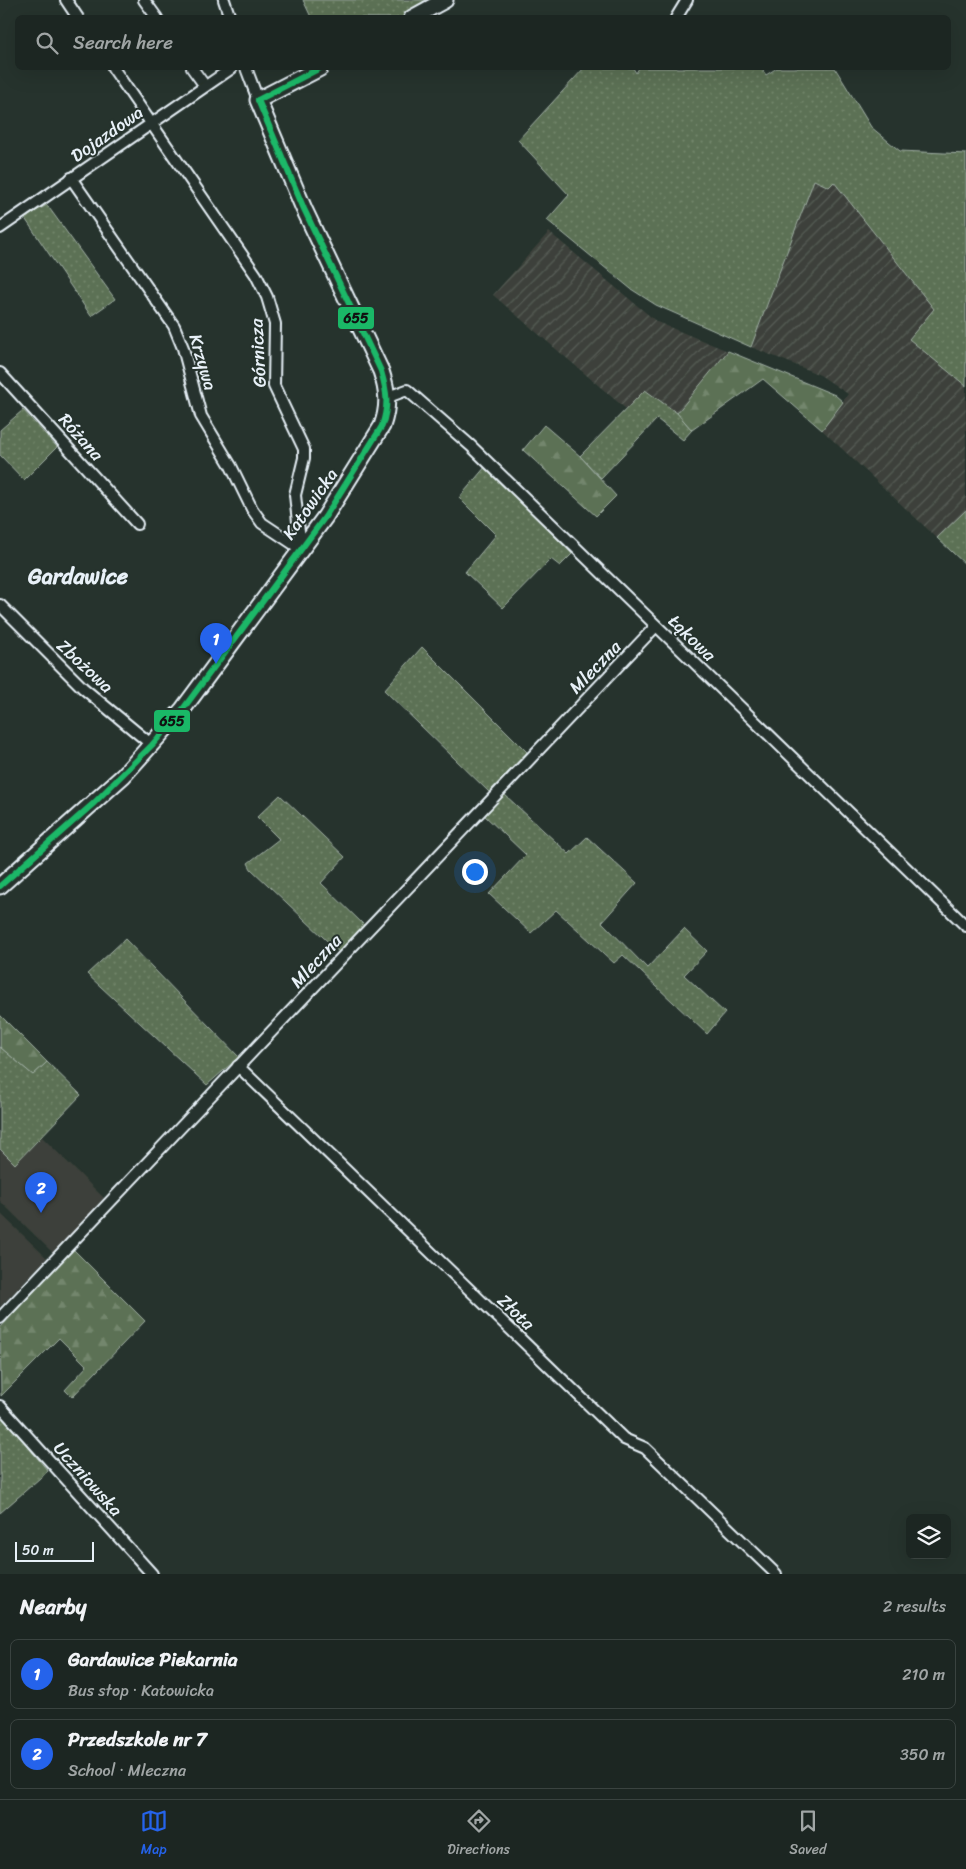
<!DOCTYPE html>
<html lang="en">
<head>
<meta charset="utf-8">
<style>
  body { margin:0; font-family:Sriracha,sans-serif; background:#29322f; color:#f1f3f6 }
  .controls { position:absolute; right:15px; bottom:15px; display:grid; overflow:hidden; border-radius:8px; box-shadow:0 5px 20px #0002 }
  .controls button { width:45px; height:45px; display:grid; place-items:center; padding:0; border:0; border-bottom:1px solid #3a4340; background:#1c2622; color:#f1f3f6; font:25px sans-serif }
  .scale { position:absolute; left:15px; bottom:12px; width:79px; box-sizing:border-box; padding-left:5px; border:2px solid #e8f1f8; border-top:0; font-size:14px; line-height:18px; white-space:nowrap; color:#e8f1f8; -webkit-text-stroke:4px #26332d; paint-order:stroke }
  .you { position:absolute; left:474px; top:871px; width:18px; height:18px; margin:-12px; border:4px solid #fff; border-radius:50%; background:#1a73e8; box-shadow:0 0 0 8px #1a73e833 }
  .badge { display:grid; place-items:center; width:32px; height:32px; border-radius:50%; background:#2563eb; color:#fff; font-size:16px; font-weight:700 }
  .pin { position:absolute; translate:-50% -41px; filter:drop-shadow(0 1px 2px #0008) }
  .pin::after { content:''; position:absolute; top:26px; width:18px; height:15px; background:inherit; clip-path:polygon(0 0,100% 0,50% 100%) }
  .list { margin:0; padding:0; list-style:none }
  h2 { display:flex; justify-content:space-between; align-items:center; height:65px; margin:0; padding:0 20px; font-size:21px }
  h2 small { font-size:16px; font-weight:400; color:#a0a5a5 }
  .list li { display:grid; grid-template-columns:32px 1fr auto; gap:15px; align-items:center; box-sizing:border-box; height:70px; margin:0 10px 10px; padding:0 10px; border:1px solid #3a4340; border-radius:8px }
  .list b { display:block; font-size:19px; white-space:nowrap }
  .list p { margin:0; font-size:16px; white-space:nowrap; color:#a0a5a5 }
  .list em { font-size:16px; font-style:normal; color:#a0a5a5 }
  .icon { flex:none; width:28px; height:28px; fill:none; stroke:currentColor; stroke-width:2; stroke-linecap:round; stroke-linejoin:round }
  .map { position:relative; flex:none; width:966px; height:1574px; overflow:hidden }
  .search { position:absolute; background:#1c2622; box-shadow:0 5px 20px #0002; left:15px; right:15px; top:15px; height:55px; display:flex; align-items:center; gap:12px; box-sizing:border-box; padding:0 18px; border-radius:8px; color:#a0a5a5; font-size:19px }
  .sheet { height:225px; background:#1c2622 }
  nav { display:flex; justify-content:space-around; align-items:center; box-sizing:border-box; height:70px; border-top:1px solid #3a4340; background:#1c2622; font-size:14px; color:#a0a5a5 }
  nav a { display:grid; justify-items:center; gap:2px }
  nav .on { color:#2563eb }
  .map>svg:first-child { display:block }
  .built { fill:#3c413a }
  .industrial { fill:url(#industrial-furrows) }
  .grass { fill:url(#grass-dots); stroke:#a2b1a6 }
  .forest { fill:url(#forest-firs); stroke:#a2b1a6 }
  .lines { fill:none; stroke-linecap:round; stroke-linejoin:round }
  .street-casing { stroke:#e8f1f8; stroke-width:14 }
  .secondary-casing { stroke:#e8f1f8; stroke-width:19 }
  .street { stroke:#26332d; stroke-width:10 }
  .secondary { stroke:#26332d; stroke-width:15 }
  .bus-1-casing { stroke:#26332d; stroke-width:10 }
  .bus-1 { stroke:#1ab867; stroke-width:6 }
  .labels { text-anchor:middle; stroke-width:4; stroke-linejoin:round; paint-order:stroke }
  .street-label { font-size:18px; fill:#e8f1f8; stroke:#26332d }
  .district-label { font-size:22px; font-weight:bold; fill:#e8f1f8; stroke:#26332d }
  .line-badge { stroke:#26332d; stroke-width:2 }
  .pale-badge-label { font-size:14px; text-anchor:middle; font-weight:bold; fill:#111 }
</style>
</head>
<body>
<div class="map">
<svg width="966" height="1574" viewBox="0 0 966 1574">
  <defs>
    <pattern id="industrial-furrows" width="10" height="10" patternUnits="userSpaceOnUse" patternTransform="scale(1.25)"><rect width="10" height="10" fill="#3c413a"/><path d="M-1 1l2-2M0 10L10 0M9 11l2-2" fill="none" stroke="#585d57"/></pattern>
    <pattern id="grass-dots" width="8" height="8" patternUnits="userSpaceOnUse" patternTransform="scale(1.25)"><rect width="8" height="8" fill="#5c7154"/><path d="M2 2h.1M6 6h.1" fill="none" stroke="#73866d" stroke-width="1.8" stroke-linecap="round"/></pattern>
    <pattern id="forest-firs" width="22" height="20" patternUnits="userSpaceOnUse" patternTransform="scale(1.25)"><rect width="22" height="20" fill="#5c7154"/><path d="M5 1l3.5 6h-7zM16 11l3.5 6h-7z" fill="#73866d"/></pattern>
  </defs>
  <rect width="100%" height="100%" fill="#26332d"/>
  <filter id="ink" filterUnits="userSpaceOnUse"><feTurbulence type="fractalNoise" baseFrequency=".02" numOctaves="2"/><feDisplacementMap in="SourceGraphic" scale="10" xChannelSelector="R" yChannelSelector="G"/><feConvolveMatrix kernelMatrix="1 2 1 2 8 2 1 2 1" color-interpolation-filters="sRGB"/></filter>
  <g filter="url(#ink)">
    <g class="built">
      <path d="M42,1137l62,61 -51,55 -53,-52v-52l15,14z"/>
      <path d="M0,1213l47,45 -47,49z"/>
    </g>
    <g class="industrial">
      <path d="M814,180l15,7 5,-6 100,128 -25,30 57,47v124l-29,28 -115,-108 26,-36 -28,-19 -69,-28z"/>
      <path d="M549,232l108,90 71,29 -51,62 -32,-23 -18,20 -134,-115z"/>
    </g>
    <g class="grass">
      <path d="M303,0h130l-32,18 -90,-1z"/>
      <path d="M584,68h49l3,5 3,-5h122l5,7 11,-7h58l36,59 29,24 66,3v232l-57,-47 25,-30 -100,-127 -5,5 -15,-7 -63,167 -95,-42 -25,-16 -84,-69 22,-25 -51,-55z"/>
      <path d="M47,205l68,94 -24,17 -67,-99z"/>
      <path d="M645,390l32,23 15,17 -9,10 -26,-21 -56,59 -21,-22z"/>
      <path d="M23,410l34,37 -33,33 -24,-25v-25z"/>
      <path d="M486,466l86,88 -12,12 -9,-7 -48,49 -38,-36 31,-37 -37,-37z"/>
      <path d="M966,510v55l-29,-27z"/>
      <path d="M422,647l105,105 -38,40 -105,-102z"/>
      <path d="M504,794l65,60 18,-17 50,46 -35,39 45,46 37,-39 23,22 -23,24 41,38 -18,21 -84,-79 -9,8 -58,-53 -25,23 -42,-39 37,-39 -42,-40z"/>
      <path d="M280,795l65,62 -24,26 44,43 -25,27 -89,-84 -3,-6 31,-24 -22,-22z"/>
      <path d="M125,939l114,118 -32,28 -120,-111z"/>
      <path d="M0,1047l33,28 14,-13 34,33 -66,69 -15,-15z"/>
      <path d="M0,1413l48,58 -48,42z"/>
    </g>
    <g class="forest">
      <path d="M728,351l107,44 8,7 -21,28 -59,-51 -71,51 -15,-17z"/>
      <path d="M544,425l36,31 36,40 -20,20 -73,-66z"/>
      <path d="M0,1015l47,47 -14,13 -33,-28z"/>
      <path d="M73,1249l72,72 -73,76 -7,-7 22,-24 -28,-28 -58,58 -1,-68z"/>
    </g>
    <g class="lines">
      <defs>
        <g id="street">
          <path d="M66,0l12,18"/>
          <path d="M144,0l13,18"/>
          <path d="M224,0l6,18"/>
          <path d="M676,18l11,-18"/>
          <path d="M113,68l143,207 11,22 8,27 -1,62 30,63v9l-9,37 6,54"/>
          <path d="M192,68l13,18"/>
          <path d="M246,68l12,32"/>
          <path d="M71,178l103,148 9,22 18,68 30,50 21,43 10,14 39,26"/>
          <path d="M0,228l232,-160"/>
          <path d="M0,373l137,151"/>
          <path d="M388,397l19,-7 64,56 495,480"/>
          <path d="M0,605l83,83 69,57"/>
          <path d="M238,1066l386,373 21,9 131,126"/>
          <path d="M0,1318l656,-692"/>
          <path d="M0,1406l152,168"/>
        </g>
        <g id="secondary">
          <path d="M412,18l33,-18"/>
          <path d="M0,886l123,-110 60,-67 142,-192 57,-91c7,-20 6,-34 -1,-55l-77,-162 -46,-109 62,-32"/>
        </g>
      </defs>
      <use href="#street" class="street-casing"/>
      <use href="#secondary" class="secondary-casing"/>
      <use href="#street" class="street"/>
      <use href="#secondary" class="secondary"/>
      <defs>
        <g id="bus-1">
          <path d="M258,100l62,-32"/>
          <path d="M0,886l94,-83 58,-58 31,-36 142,-192 57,-91c7,-21 5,-34 -1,-55l-77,-162 -46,-109"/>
        </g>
      </defs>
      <use href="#bus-1" class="bus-1-casing"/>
      <use href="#bus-1" class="bus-1"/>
    </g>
  </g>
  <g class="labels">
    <g class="street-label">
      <text transform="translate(107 134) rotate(-35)" y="6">Dojazdowa</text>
      <text transform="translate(258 353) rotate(-93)" y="6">Górnicza</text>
      <text transform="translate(203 362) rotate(74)" y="6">Krzywa</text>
      <text transform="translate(81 437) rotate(48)" y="6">Różana</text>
      <text transform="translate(310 504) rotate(-55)" y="6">Katowicka</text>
      <text transform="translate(692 638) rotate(44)" y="6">Łąkowa</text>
      <text transform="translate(85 666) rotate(43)" y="6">Zbożowa</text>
      <text transform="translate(595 667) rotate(-46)" y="6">Mleczna</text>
      <text transform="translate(316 961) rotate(-47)" y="6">Mleczna</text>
      <text transform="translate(516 1312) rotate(44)" y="6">Złota</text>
      <text transform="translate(88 1479) rotate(48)" y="6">Uczniowska</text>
    </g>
    <g class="district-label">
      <text x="78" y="584">Gardawice</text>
    </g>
  </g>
  <g class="line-badge">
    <rect x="337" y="306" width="38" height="24" rx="5" fill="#1ab867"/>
    <rect x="153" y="709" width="38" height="24" rx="5" fill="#1ab867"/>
  </g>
  <g class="pale-badge-label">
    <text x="356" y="323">655</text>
    <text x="172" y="726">655</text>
  </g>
</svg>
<div class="controls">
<button><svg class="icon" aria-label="layers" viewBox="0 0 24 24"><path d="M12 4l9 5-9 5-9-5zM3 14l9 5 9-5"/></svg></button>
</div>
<div class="scale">50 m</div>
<div class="you"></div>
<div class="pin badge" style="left:216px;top:664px">1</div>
<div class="pin badge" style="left:41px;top:1213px">2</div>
<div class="search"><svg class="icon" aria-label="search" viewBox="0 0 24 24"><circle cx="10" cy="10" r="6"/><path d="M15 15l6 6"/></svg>Search here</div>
</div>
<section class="sheet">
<h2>Nearby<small>2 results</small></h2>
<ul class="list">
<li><span class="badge">1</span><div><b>Gardawice Piekarnia</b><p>Bus stop · Katowicka</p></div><em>210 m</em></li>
<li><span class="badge">2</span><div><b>Przedszkole nr 7</b><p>School · Mleczna</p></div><em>350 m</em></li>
</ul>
</section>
<nav>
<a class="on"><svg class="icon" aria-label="map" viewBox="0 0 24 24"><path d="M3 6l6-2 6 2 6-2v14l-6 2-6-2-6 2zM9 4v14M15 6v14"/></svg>Map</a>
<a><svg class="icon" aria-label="directions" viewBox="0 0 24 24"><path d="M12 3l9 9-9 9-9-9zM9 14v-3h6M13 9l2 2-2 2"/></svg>Directions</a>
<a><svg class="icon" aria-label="saved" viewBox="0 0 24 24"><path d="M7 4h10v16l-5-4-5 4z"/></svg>Saved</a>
</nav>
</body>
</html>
